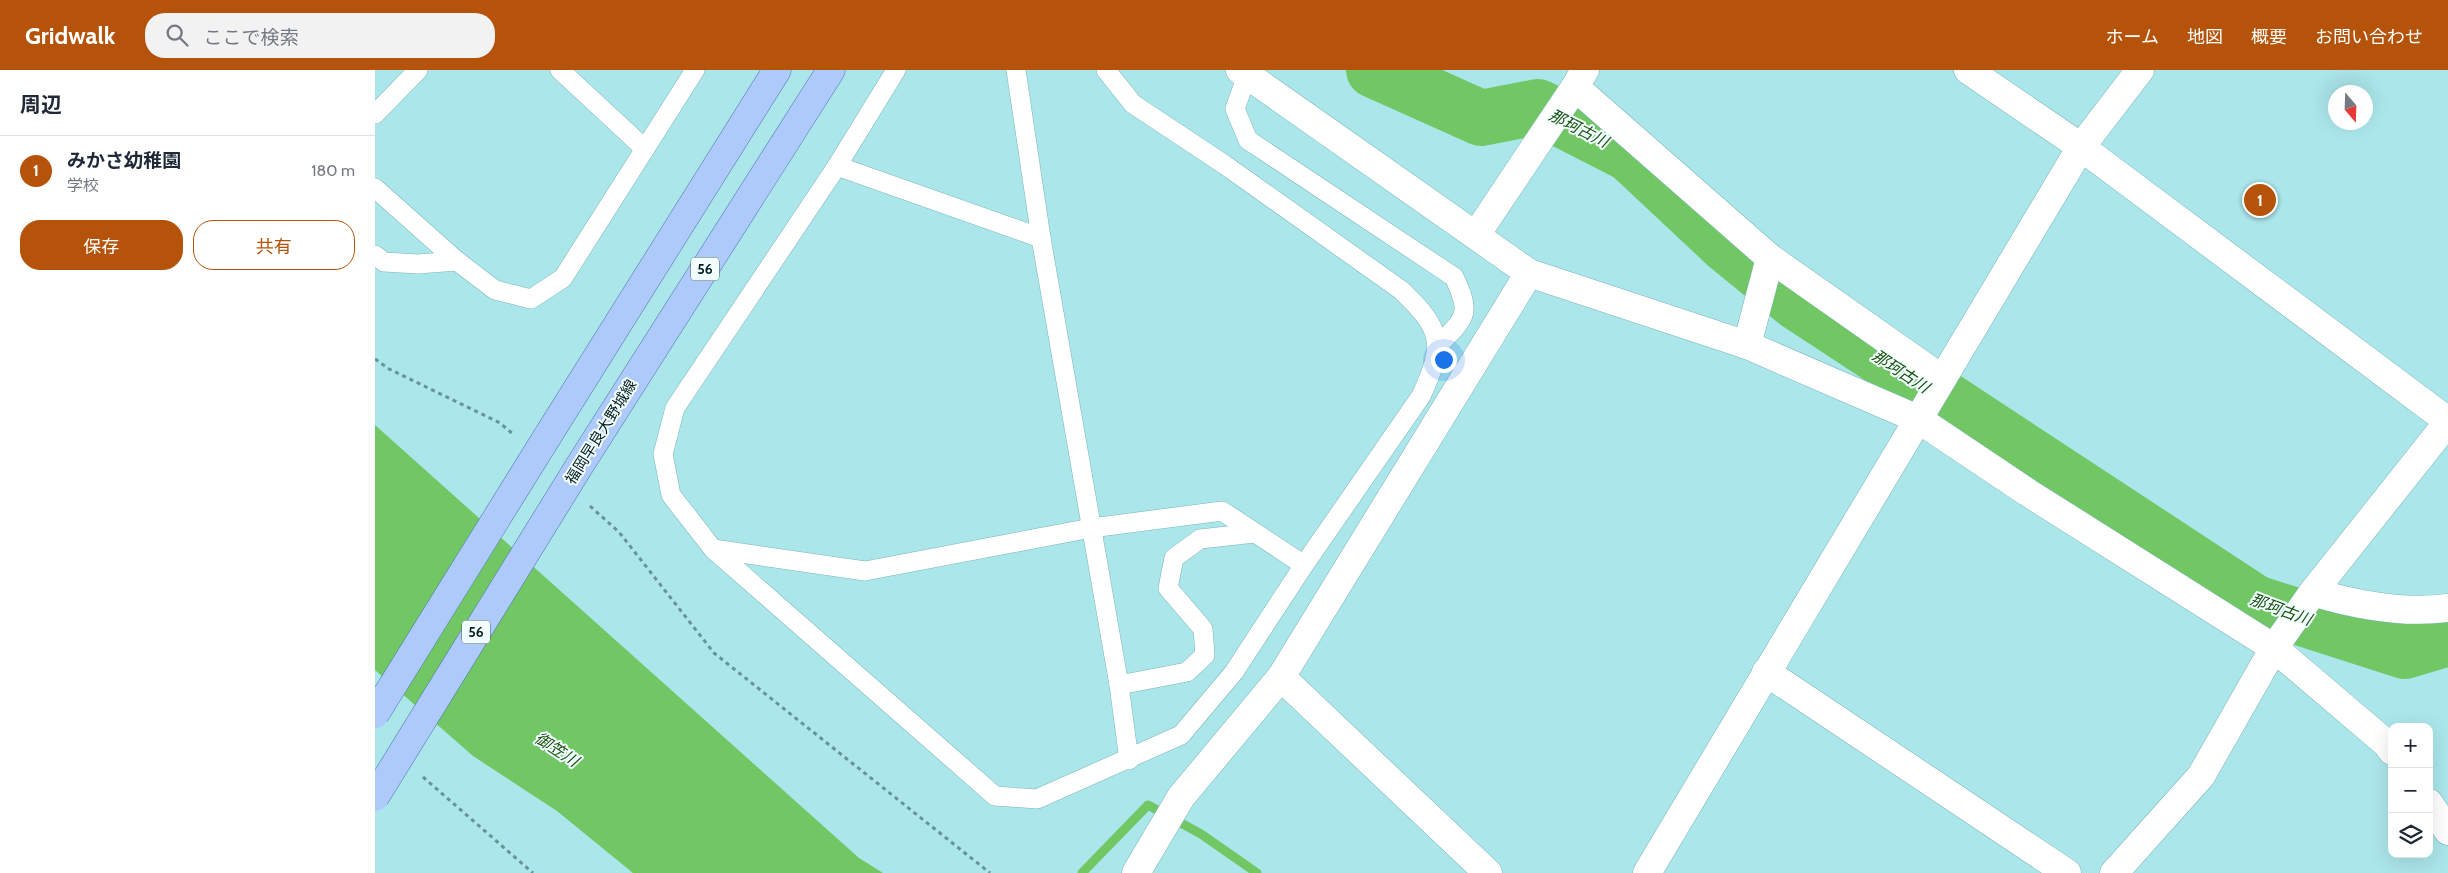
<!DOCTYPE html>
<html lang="ja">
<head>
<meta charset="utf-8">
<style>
  body { margin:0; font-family:Cabin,"Noto Sans JP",sans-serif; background:#f2f2f3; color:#1f2937 }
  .controls { position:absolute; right:15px; bottom:15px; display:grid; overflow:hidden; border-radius:10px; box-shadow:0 5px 20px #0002 }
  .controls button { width:45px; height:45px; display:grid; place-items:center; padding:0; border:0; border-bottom:1px solid #e0e1e3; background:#fff; color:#1f2937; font:25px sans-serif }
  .compass { position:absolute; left:1953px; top:15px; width:45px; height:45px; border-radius:50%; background:#fff; box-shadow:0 5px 20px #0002; rotate:161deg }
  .you { position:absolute; left:1068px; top:289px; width:18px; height:18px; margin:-12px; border:4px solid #fff; border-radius:50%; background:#1a73e8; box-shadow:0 0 0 8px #1a73e833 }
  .badge { display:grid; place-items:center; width:32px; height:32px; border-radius:50%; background:#b45309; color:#fff; font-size:16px; font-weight:700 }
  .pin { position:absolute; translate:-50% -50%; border:2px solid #fff; box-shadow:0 1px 5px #0006 }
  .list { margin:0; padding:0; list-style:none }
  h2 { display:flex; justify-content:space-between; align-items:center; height:65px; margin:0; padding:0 20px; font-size:21px }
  h2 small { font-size:16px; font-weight:400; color:#747a83 }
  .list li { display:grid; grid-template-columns:32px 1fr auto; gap:15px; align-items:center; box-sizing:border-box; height:70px; padding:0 20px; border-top:1px solid #e0e1e3 }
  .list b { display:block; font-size:19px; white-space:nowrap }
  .list p { margin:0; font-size:16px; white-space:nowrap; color:#747a83 }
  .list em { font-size:16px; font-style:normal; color:#747a83 }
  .actions { display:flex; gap:10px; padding:15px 20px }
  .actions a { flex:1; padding:11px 0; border:1px solid #b45309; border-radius:20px; text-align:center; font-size:18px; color:#b45309 }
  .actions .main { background:#b45309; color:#fff }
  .icon { flex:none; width:28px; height:28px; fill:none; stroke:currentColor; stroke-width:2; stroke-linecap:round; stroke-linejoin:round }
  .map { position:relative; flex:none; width:2073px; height:803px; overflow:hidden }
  header { display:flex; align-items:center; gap:30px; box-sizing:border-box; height:70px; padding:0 25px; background:#b45309; color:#fff }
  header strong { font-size:24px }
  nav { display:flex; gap:28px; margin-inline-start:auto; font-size:18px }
  .search { width:350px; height:45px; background:#f2f2f3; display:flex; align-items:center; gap:12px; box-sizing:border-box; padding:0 18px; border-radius:20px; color:#747a83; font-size:19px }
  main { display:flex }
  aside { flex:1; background:#fff }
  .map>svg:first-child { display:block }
  .water { fill:#70c763 }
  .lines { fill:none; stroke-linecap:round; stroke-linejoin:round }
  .stream { stroke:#70c763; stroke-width:9 }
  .river { stroke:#70c763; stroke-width:56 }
  .service-casing { stroke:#7bb5b9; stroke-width:20 }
  .minor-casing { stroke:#7bb5b9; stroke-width:29 }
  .tertiary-casing { stroke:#7bb5b9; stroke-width:29 }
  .primary-casing { stroke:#4e76ac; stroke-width:29 }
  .path { stroke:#679396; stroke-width:3; stroke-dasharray:4 4; stroke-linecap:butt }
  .service { stroke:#fff; stroke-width:19 }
  .minor { stroke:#fff; stroke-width:28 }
  .tertiary { stroke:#fff; stroke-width:28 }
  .primary { stroke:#adcafb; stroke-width:28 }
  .primary-bridge-casing { stroke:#4e76ac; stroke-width:29; stroke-linecap:butt }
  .primary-bridge { stroke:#adcafb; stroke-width:28 }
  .labels { text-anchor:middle; stroke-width:4; stroke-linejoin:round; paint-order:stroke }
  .shield { fill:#f2fdfe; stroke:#4c6062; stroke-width:1 }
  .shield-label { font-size:14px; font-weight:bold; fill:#051d1f }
  .street-label { font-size:15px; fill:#051d1f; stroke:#f2fdfe }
  .water-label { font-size:16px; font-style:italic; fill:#19520f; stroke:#f2fdfe }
</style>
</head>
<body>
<header>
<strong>Gridwalk</strong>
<div class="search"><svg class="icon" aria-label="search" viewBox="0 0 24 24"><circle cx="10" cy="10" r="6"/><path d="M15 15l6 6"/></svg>ここで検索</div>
<nav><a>ホーム</a><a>地図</a><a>概要</a><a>お問い合わせ</a></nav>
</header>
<main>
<aside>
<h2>周辺<small></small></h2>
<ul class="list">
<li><span class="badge">1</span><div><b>みかさ幼稚園</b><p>学校</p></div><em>180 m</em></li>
</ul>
<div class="actions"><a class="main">保存</a><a>共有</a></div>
</aside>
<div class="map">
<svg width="2073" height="803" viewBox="0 0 2073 803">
  <rect width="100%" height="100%" fill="#abe6ea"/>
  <path class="water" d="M0,355l484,433 24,15h-250l-76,-62 -84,-55 -98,-86z"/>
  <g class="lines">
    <path class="stream" d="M707,803l66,-68 53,29 56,39"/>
    <path class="river" d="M999,0l107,48 57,-11 92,47 97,91 70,57 458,301 150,48 43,-13"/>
    <defs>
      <g id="service">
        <path d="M185,0l84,78"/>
        <path d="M521,0l-59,96 -162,242 -12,46 8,41 42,54 282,247 42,3 144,-64 53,-63 70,-107 117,-169c24,-52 22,-66 -20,-106l-176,-125 -92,-61 -27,-34"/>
        <path d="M641,0l25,168 78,447 10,75"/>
        <path d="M872,5l-12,34 13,31 206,137c19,39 10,41 -17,70"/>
        <path d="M0,44l43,-44"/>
        <path d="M462,96l204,72"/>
        <path d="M0,118l82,73 38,29 36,9 32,-21 132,-208"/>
        <path d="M0,185l9,7 34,2 39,-3"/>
        <path d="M338,479l152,22 226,-43 131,-17 82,54"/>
        <path d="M744,615l68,-13 18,-17 -2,-26 -35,-41 6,-30 26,-19 55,-6"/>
      </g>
      <g id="minor">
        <path d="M1593,0l113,77 367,274"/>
        <path d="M1200,17l195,171 171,120"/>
        <path d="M1101,165l99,-148 10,-17"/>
        <path d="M1372,275l23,-87"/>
        <path d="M1938,522c43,13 90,22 135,16"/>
        <path d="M1391,602l301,201"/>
        <path d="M906,607l207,196"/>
        <path d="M761,803l45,-76 100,-120 248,-404"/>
        <path d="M1739,803l87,-97 73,-128"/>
      </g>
      <g id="tertiary">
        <path d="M865,0l289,203 218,72 171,74 109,73 247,156 113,96 5,7"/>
        <path d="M1899,578l39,-56 135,-170"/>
        <path d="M2054,733l19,28"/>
        <path d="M1272,803l434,-726 59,-77"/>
      </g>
      <g id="primary">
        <path d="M172,367l230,-367"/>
        <path d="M203,398l253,-398"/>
      </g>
    </defs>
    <use href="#service" class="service-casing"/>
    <use href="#minor" class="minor-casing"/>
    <use href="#tertiary" class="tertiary-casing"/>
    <use href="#primary" class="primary-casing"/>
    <g class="path">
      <path d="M0,289l14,10 111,54 14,12"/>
      <path d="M215,436l29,26 95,121 276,220"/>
      <path d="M48,707l110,96"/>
    </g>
    <use href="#service" class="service"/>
    <use href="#minor" class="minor"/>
    <use href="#tertiary" class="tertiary"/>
    <use href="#primary" class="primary"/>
    <defs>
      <g id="primary-bridge">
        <path d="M0,644l172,-277"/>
        <path d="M0,727l203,-329"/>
      </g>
    </defs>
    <use href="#primary-bridge" class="primary-bridge-casing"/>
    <use href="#primary-bridge" class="primary-bridge"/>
  </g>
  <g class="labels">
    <g class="shield">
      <rect x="316" y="187.5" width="28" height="23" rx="4"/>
      <rect x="87" y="550.5" width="28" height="23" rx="4"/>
    </g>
    <g class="shield-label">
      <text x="330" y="204">56</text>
      <text x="101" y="567">56</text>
    </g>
    <g class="street-label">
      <text transform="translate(226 362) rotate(-58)" y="5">福岡早良大野城線</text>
    </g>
    <g class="water-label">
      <text transform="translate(1204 58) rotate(27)" y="6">那珂古川</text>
      <text transform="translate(1526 301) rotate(33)" y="6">那珂古川</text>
      <text transform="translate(1906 539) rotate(20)" y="6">那珂古川</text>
      <text transform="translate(182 679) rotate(33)" y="6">御笠川</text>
    </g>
  </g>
</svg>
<div class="controls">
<button>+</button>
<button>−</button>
<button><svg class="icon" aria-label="layers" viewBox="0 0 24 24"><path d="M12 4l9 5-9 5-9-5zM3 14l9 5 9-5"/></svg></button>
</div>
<svg class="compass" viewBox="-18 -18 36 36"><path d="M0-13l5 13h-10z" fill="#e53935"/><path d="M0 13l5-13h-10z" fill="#747a83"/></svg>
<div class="you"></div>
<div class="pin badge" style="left:1885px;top:130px">1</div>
</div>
</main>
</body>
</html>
